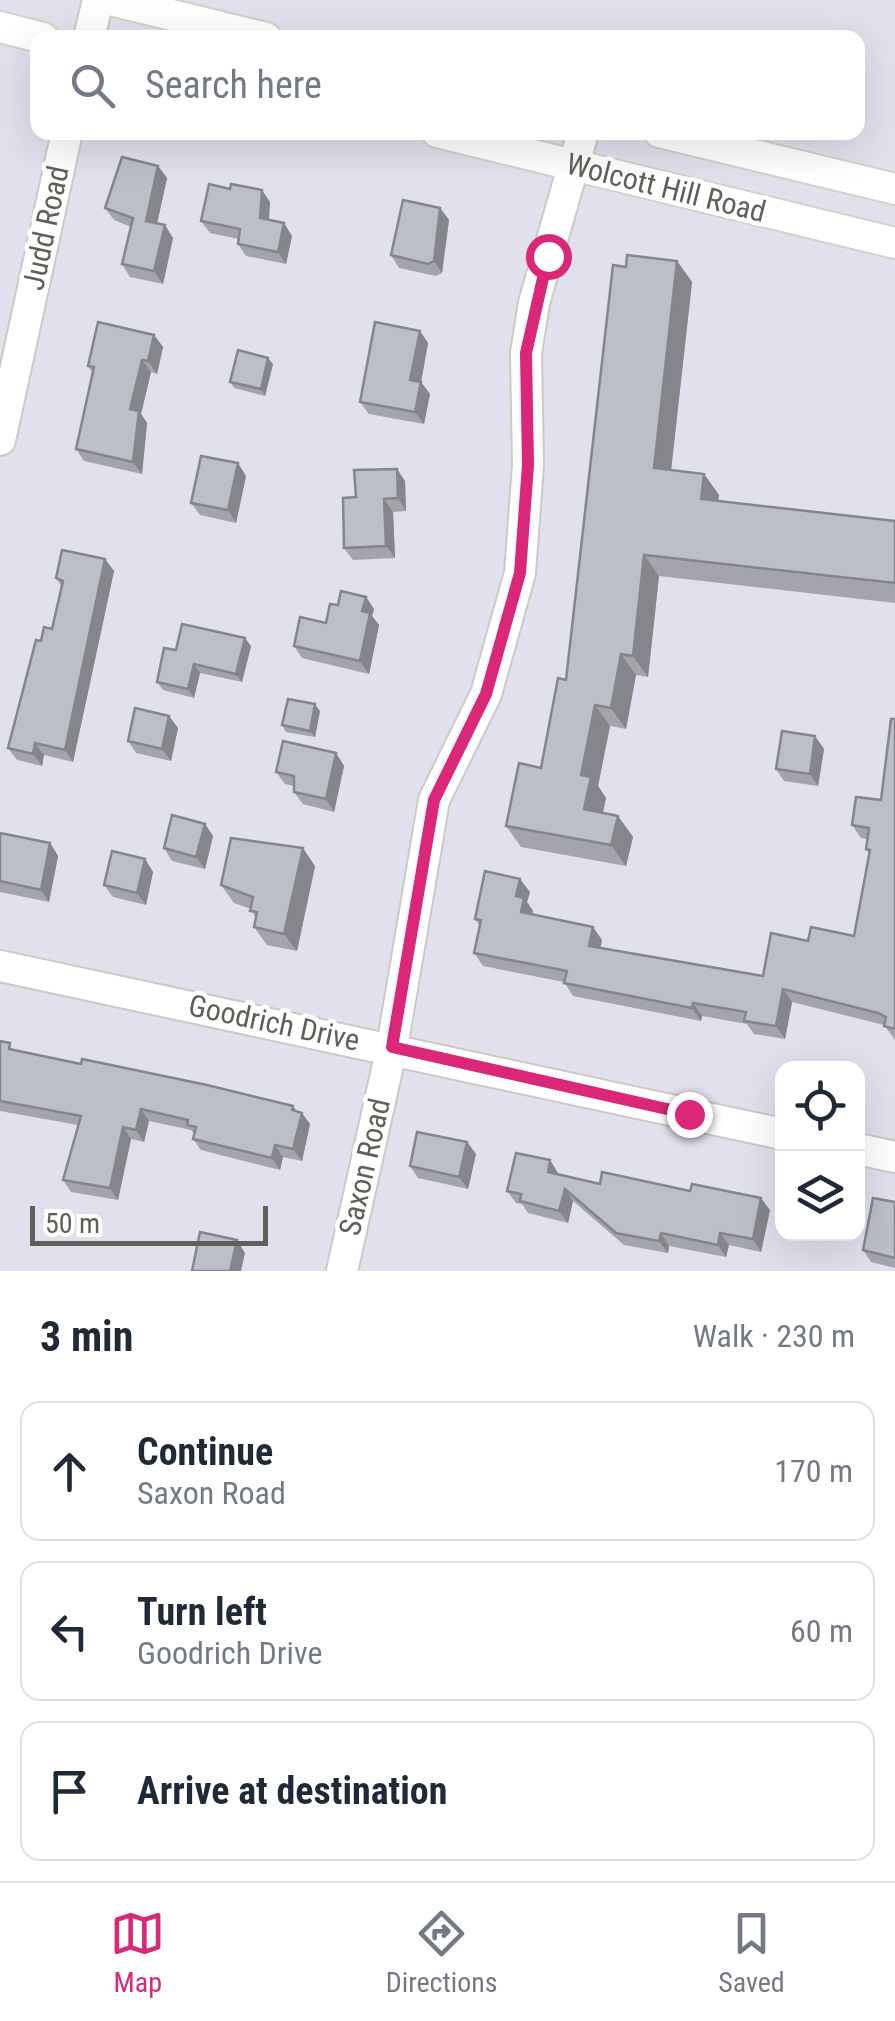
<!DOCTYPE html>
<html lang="en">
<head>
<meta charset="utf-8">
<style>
  body { margin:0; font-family:"Roboto Condensed",sans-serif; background:#f2f2f3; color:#1f2937 }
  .controls { position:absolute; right:30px; bottom:30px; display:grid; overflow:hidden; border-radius:20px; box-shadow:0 10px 40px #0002 }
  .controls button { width:90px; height:90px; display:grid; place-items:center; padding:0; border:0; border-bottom:2px solid #e0e1e3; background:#fff; color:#1f2937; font:50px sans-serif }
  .scale { position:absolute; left:30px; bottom:25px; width:238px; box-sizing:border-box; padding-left:10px; border:5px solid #625f59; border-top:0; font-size:28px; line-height:35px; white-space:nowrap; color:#625f59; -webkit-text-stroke:8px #fff; paint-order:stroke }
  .stop { position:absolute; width:30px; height:30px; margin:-22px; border:8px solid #db2777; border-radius:50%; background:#fff }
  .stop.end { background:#db2777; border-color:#fff; box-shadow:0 2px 10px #0008 }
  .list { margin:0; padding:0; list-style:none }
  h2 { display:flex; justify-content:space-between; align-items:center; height:130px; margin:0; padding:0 40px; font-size:42px }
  h2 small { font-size:32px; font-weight:400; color:#747a83 }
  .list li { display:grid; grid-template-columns:65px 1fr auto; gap:30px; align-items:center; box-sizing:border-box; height:140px; margin:0 20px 20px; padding:0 20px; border:2px solid #e0e1e3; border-radius:20px }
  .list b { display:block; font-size:38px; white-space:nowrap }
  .list p { margin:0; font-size:32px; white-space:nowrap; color:#747a83 }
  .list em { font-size:32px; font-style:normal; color:#747a83 }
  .icon { flex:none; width:55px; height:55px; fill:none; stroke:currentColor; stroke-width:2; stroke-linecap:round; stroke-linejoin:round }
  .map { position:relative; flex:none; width:895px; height:1271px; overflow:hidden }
  .search { position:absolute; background:#fff; box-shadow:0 10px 40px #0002; left:30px; right:30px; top:30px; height:110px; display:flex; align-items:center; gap:25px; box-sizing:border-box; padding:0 35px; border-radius:20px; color:#747a83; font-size:38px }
  .sheet { height:610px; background:#fff }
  nav { display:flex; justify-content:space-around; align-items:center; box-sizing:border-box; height:140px; border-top:2px solid #e0e1e3; background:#fff; font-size:28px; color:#747a83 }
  nav a { display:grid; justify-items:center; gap:5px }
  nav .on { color:#db2777 }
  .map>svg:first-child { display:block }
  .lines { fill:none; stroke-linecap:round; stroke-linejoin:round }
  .street-casing { stroke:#cccac4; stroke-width:34 }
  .secondary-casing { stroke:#d3d1c9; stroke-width:34 }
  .street { stroke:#fff; stroke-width:30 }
  .secondary { stroke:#fff; stroke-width:30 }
  .wall { fill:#a3a4ac }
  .shaded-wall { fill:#84868c }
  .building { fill:#bdbfc8; stroke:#84868c; stroke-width:2.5 }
  .route { stroke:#db2777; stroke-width:12 }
  .labels { text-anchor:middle; stroke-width:9; stroke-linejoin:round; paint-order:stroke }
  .street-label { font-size:30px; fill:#625f59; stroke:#fff }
</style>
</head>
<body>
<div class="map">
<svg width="895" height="1271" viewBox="0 0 895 1271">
  <rect width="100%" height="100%" fill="#e0e1ed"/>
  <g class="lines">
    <defs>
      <g id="street">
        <path d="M89,38l9,-38"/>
        <path d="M0,440l67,-308"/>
        <path d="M0,966l782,168"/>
        <path d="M858,1149l37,8"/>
        <path d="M342,1271l50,-224 42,-247 52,-106 34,-121 8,-108 -2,-112 8,-50 49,-171"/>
      </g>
      <g id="secondary">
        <path d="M110,0l156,38"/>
        <path d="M0,27l43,11"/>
        <path d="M437,132l458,111"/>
        <path d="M659,132l236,57"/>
      </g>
    </defs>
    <use href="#street" class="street-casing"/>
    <use href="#secondary" class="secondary-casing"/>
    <use href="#street" class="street"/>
    <use href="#secondary" class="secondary"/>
  </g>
  <g class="wall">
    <path d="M158,166l9,12 -10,45 16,15 -10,46 -33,-7 -8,-13 9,-37 -17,-7 -9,-12z"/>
    <path d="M270,202l-1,18 23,16 -6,28 -40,-8 -8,-12 1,-5 -29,-6 -9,-12z"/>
    <path d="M440,208l9,12 -7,53 -6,3 -37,-8 -8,-13z"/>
    <path d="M677,261l15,21 -21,188 33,4 15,21 -1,6 177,20v82l-236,-27 -11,101 -12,-2 -10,54 -16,-3 -12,60 8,12 -3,15 15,3 15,21 -7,29 -105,-19 -15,-21 35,-58 25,-88 60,-413z"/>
    <path d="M420,331l8,12 -7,39 9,12 -6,30 -55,-10 -9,-12z"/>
    <path d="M154,335l9,12 -6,27 -6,-2 -10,42 6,9 -5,51 -58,-13 -8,-12 17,-76 -5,-7z"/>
    <path d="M273,364l-8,32 -31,-8 -4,-6z"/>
    <path d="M246,476l-10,47 -36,-8 -9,-12z"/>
    <path d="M405,481l1,30 -13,1 2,46 -42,2 -9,-12 12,-51z"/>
    <path d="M105,559l9,12 -41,191 -29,-7 -2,11 -25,-6 -9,-12 33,-107 11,-12 10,-42 -6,-9z"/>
    <path d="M366,597l8,12 -2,7 7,9 -10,49 -67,-16 -8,-12 32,-23 12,-18z"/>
    <path d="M251,646l-9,36 -42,-9 -6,25 -31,-8 -6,-8 19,-32z"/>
    <path d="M320,711l-5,26 -29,-5 -4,-7z"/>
    <path d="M169,716l9,12 -7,33 -35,-8 -8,-12z"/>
    <path d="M895,719v321l-11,-15 -92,-23 -7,37 -31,-5 -7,-10 -45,-8 -1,5 -128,-25 -9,-14 -81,-16 -9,-13 6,-27 -5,-7 55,-27 -3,10 6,9v3l69,26 -2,8 163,28 45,-35 46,-5 15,-82 -3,-5 1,-10 -6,-1 -9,-13 29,-25z"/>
    <path d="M815,736l9,13 -6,37 -34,-5 -8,-12z"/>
    <path d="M336,753l8,13 -10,46 -31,-8 -9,-12v-6l-9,-2 -9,-12z"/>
    <path d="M205,824l8,12 -8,33 -33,-8 -8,-13z"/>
    <path d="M0,833l50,10 8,13 -9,46 -49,-10z"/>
    <path d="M145,859l8,13 -7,33 -33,-8 -9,-12z"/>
    <path d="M315,866l-18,85 -30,-6 -13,-18 2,-8 -5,-10 -17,-6 -13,-18z"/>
    <path d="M0,1041l15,9 282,61 13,13 -8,37 -19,-4 -3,13 -79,-20 -8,-11 1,-5 -3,-4 -42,-9 -5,21 -13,-3 -13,61 -47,-8 -8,-12 15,-55 -78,-14z"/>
    <path d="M467,1142l9,12 -8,35 -50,-11 -8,-12z"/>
    <path d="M558,1173v2l42,9 170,26 -9,42 -32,-7 -3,12 -57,-11 -1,7 -44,-8 -51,-44 -5,22 -40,-10 -6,-9 -6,-1 -9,-12z"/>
    <path d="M895,1202v66l-24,-6 -8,-12z"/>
  </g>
  <g class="shaded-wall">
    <path d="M158,166l9,12 -12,55 -9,-12z"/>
    <path d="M262,190l8,12 -2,29 -8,-13z"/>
    <path d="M440,208l9,12 -7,53 -8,-12z"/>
    <path d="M284,223l8,13 -6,28 -8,-12z"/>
    <path d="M165,225l8,13 -10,46 -9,-13z"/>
    <path d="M677,261l15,21 -23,207 -15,-21z"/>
    <path d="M420,331l8,12 -7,39 9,12 -6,30 -9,-12 -5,-32z"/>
    <path d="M154,335l9,12 -6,27 -9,-13z"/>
    <path d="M268,358l5,6 -8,32 -4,-7z"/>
    <path d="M142,360l9,12 -10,42 6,9 -5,51 -9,-12 -3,-53z"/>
    <path d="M238,463l8,13 -10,47 -8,-13z"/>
    <path d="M397,469l8,12 1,30 -8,-13z"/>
    <path d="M704,474l15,21 -3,25 -15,-21z"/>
    <path d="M384,499l9,13 2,46 -9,-12z"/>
    <path d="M644,555l15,21 -11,101 -15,-21z"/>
    <path d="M105,559l9,12 -41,191 -8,-12z"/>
    <path d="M366,597l8,12 -2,7 7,9 -10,49 -9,-13 2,-50z"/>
    <path d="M245,638l6,8 -9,36 -6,-8z"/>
    <path d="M621,654l15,21 -10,54 -15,-21z"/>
    <path d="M194,664l6,9 -6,25 -6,-9z"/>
    <path d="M315,704l5,7 -5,26 -5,-6z"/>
    <path d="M595,705l15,21 -12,60 8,12 -7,32 -15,-21 -3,-34z"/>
    <path d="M169,716l9,12 -7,33 -9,-12z"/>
    <path d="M815,736l9,13 -6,37 -8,-12z"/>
    <path d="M35,743l9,12 -2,11 -9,-12z"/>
    <path d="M336,753l8,13 -10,46 -8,-13z"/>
    <path d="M618,816l15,21 -7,29 -15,-21z"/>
    <path d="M205,824l8,12 -8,33 -9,-12z"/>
    <path d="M50,843l8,13 -9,46 -8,-12z"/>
    <path d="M303,848l12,18 -18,85 -13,-17z"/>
    <path d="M145,859l8,13 -7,33 -9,-12z"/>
    <path d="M520,879l10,13 -3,10 6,9 -3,14 -9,-13 -5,-16z"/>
    <path d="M593,927l9,13 -4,19 -9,-13z"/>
    <path d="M783,989l9,13 -7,37 -9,-13z"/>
    <path d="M693,1003l9,13 -1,5 -9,-13z"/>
    <path d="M293,1106l8,11 1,-4 8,11 -8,37 -9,-12z"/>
    <path d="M141,1109l8,12 -5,21 -8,-12z"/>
    <path d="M123,1127l8,12 -13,61 -8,-12z"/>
    <path d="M467,1142l9,12 -8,35 -9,-12z"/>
    <path d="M275,1145l8,12 -3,13 -8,-12z"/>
    <path d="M550,1160l8,13 -2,11 -8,-12z"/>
    <path d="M565,1189l8,12 -5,22 -9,-12z"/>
    <path d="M761,1198l9,12 -9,42 -8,-13z"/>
    <path d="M661,1233l8,13 -1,7 -9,-12z"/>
    <path d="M720,1233l9,12 -3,12 -8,-12z"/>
    <path d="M237,1240l8,13 -4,18h-11z"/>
  </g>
  <g class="building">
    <path d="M122,157l36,9 -12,55 19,4 -11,46 -32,-7 11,-46 -28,-10z"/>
    <path d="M209,184l21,5 1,-5 31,6 -2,28 24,5 -6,29 -40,-8 2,-15 -39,-8z"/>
    <path d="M403,200l37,8 -6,53 -6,3 -37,-9z"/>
    <path d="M627,255l50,6 -23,207 50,6 -3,25 194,22v62l-251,-28 -11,101 -12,-2 -10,54 -16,-3 -14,70 10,2 -7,32 34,7 -7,29 -105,-19 13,-63 22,5 17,-90 8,2 47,-415 13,2z"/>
    <path d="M98,322l56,13 -6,26 -6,-1 -12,49 9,2 -6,51 -57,-13 18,-82 -6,-1z"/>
    <path d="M375,322l45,9 -10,49 11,2 -6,30 -55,-10z"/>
    <path d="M238,350l30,8 -7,31 -31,-7z"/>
    <path d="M201,456l37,7 -10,47 -37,-7z"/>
    <path d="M397,469l1,29 -14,1 2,47 -42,2 -1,-50 13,-1 -2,-27z"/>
    <path d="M62,550l43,9 -40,191 -30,-7 -2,11 -25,-6 28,-108 5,1 3,-14 8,2 11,-48 -7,-3z"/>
    <path d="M341,591l25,6 -4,14 8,2 -10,48 -66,-15 6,-29 26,6 4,-19 8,1z"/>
    <path d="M182,624l63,14 -9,36 -42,-10 -6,25 -31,-7 7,-34 12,2z"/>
    <path d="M288,699l27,5 -5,27 -28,-6z"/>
    <path d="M135,708l34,8 -7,33 -34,-8z"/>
    <path d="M891,719h4v310l-11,-3 2,-9 -8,-4 -95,-24 -7,37 -32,-5 2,-9 -53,-9 -1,5 -128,-25 3,-12 -93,-18 7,-33 -6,-1 10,-48 35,8 -4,17 8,2 -3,14 72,15 -4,19 174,30 8,-43 37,8 3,-14 43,9 16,-86 -4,-1 3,-21 -17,-3 4,-28 25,3z"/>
    <path d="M782,731l33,5 -5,38 -34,-5z"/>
    <path d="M283,741l53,12 -10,46 -32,-7v-16l-18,-4z"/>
    <path d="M172,815l33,9 -9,33 -32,-9z"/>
    <path d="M0,833l50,10 -9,47 -41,-9z"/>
    <path d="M231,838l72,10 -19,86 -30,-7 3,-15 -7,-1 3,-14 -32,-12z"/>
    <path d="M112,851l33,8 -8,34 -33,-8z"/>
    <path d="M0,1041l10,2 -1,6 72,15 1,-5 125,26 86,21 -1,4 10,3 -9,36 -18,-4 -3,13 -79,-19 3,-12 -9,-2 1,-5 -47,-11 -5,21 -13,-3 -13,61 -47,-8 18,-64 -81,-15z"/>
    <path d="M417,1132l50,10 -8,35 -49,-11z"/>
    <path d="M516,1153l34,7 -2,12 52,12 2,-12 88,19 2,-7 69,14 -8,41 -33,-6 -2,12 -57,-12 -2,8 -43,-8 -51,-44 -6,22 -39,-10 1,-7 -14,-3z"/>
    <path d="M873,1198l22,4v56l-32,-8z"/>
    <path d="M200,1232l37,8 -7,31h-38z"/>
  </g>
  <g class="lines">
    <path class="route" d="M548,256l-22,97 2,112 -8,108 -34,121 -52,106 -42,247 297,67"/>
  </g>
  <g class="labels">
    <g class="street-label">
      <text transform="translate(666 188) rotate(14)" y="10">Wolcott Hill Road</text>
      <text transform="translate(46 228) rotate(-78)" y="10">Judd Road</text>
      <text transform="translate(274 1023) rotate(12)" y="10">Goodrich Drive</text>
      <text transform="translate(365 1167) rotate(-77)" y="10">Saxon Road</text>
    </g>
  </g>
</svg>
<div class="controls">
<button><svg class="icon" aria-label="locate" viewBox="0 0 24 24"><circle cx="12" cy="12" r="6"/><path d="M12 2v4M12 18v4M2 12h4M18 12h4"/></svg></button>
<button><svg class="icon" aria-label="layers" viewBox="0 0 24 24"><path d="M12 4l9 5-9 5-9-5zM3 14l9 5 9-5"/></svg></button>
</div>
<div class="scale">50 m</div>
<div class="stop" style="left:548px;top:256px"></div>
<div class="stop end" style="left:689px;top:1114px"></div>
<div class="search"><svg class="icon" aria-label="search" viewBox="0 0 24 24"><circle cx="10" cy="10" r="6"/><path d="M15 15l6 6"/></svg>Search here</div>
</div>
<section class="sheet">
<h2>3 min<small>Walk · 230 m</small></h2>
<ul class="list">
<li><svg class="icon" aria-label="ahead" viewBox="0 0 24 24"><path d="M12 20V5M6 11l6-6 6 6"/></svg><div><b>Continue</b><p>Saxon Road</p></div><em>170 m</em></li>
<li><svg class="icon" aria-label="left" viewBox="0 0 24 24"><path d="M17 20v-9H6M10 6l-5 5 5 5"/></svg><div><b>Turn left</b><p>Goodrich Drive</p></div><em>60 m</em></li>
<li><svg class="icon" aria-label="arrive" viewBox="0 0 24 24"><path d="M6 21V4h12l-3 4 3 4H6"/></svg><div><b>Arrive at destination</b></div></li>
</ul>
</section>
<nav>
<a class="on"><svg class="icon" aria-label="map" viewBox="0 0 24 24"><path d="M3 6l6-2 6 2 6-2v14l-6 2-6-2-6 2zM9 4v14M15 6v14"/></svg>Map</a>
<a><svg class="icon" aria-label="directions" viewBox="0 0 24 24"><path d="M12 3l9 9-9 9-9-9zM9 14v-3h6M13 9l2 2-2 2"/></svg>Directions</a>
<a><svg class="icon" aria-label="saved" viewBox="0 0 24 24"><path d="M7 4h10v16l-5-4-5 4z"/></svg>Saved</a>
</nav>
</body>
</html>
